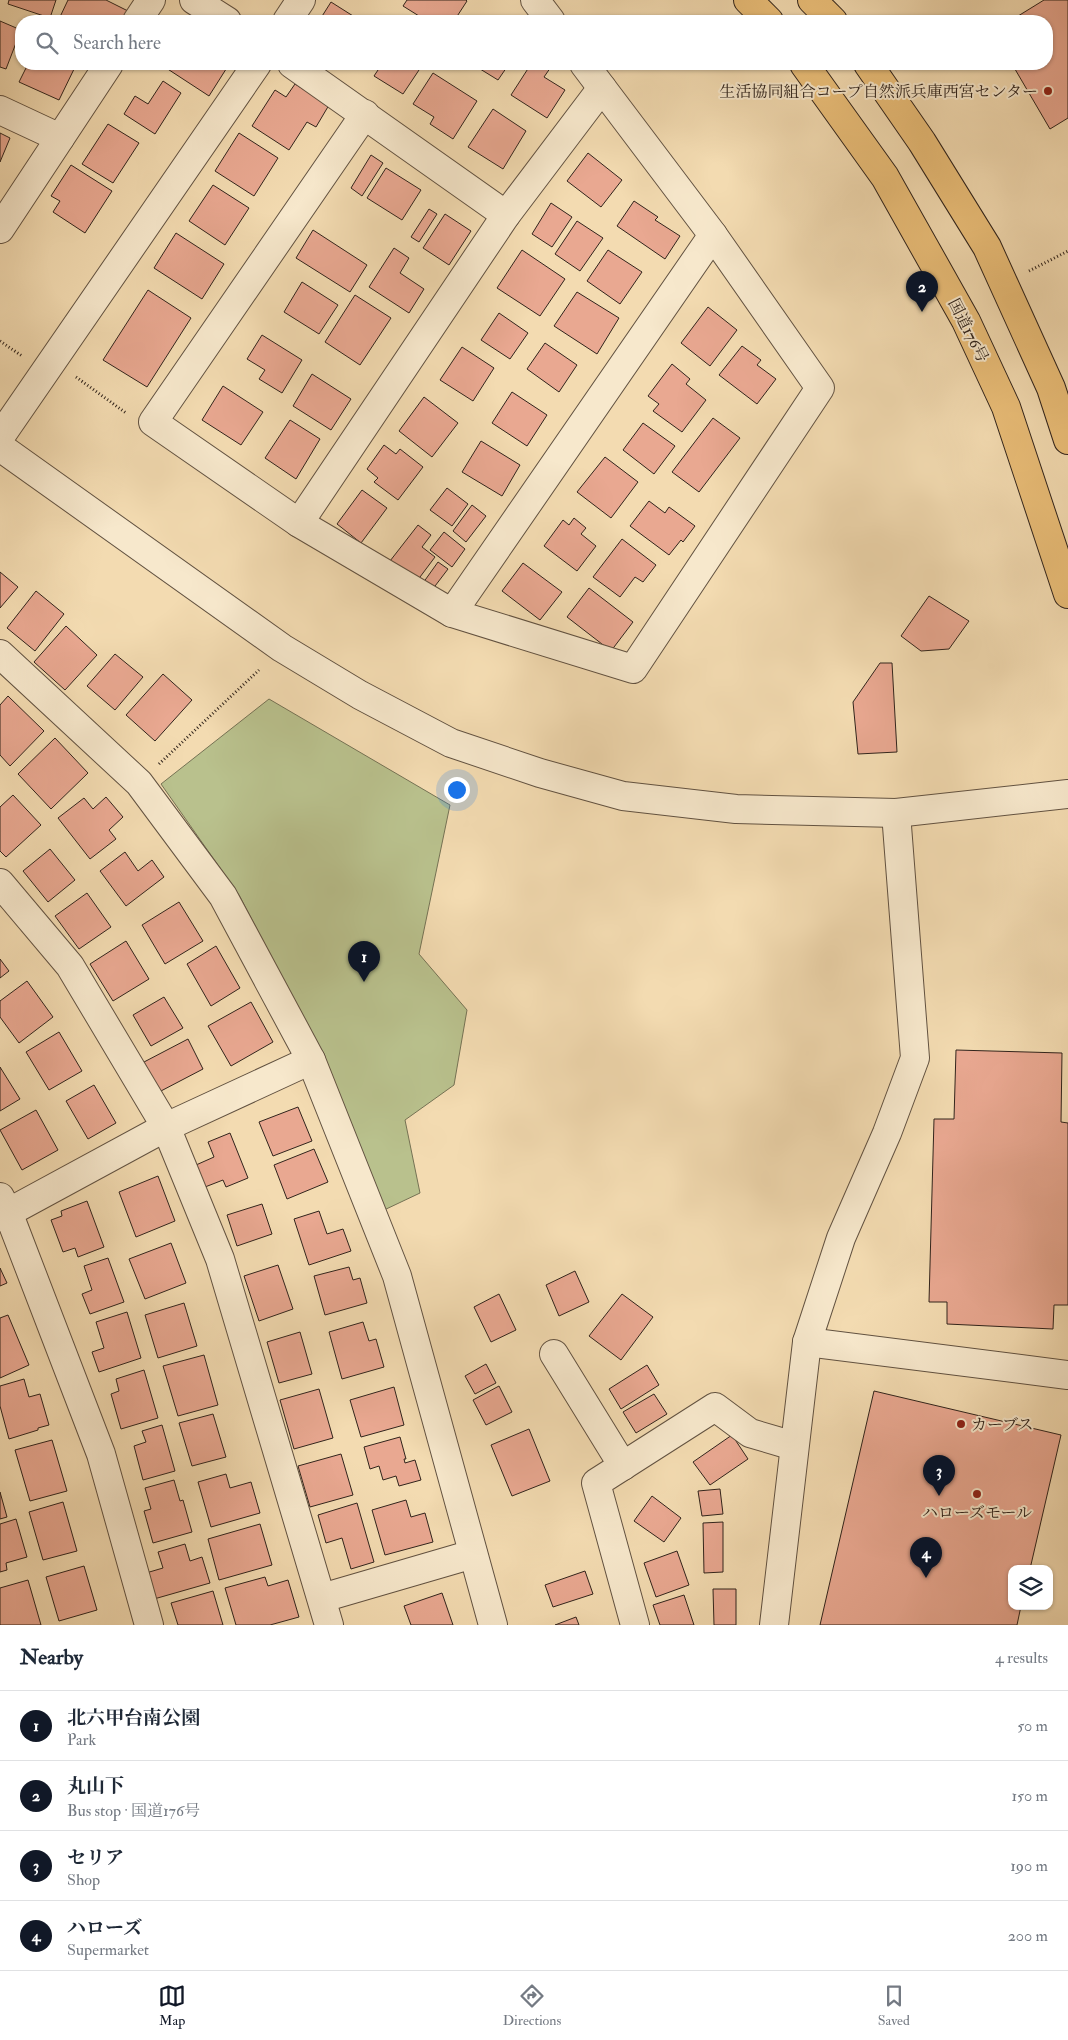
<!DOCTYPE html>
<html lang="en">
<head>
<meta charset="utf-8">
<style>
  body { margin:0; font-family:"IM FELL Double Pica","Noto Serif JP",serif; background:#f6f6f7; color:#1f2937 }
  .controls { position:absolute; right:15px; bottom:15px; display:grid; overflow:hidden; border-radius:10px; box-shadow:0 1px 4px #0004 }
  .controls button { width:45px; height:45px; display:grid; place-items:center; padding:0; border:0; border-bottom:1px solid #e0e1e3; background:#fff; color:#1f2937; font:25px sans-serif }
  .you { position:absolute; left:456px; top:789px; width:18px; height:18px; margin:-12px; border:4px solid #fff; border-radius:50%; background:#1a73e8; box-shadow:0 0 0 8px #1a73e833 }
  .badge { display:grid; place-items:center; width:32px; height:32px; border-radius:50%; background:#111827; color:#fff; font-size:16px; font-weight:700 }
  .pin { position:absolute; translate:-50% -41px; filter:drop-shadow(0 1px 2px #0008) }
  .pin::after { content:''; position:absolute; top:26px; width:18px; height:15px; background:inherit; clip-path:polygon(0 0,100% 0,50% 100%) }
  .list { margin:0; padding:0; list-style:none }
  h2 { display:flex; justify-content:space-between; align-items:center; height:65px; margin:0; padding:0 20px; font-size:21px }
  h2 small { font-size:16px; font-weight:400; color:#747a83 }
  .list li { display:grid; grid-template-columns:32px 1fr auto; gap:15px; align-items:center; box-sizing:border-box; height:70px; padding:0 20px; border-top:1px solid #e0e1e3 }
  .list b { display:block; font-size:19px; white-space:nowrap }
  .list p { margin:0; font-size:16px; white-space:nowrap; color:#747a83 }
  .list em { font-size:16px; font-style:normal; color:#747a83 }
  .icon { flex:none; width:28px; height:28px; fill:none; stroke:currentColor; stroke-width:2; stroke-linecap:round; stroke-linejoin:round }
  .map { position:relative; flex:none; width:1068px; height:1625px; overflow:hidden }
  .search { position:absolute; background:#fff; box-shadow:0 1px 4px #0004; left:15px; right:15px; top:15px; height:55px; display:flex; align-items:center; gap:12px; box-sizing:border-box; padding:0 18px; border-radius:20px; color:#747a83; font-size:19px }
  .sheet { height:345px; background:#fff }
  nav { display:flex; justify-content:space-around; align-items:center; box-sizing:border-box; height:70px; border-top:1px solid #e0e1e3; background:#fff; font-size:14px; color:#747a83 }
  nav a { display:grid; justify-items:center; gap:2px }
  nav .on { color:#111827 }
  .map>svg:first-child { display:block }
  .green { fill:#b9c18d; stroke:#757254 }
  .building { fill:#e9a891; stroke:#31241c }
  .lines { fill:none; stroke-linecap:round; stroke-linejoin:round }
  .minor-casing { stroke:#625241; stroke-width:30 }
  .highway-casing { stroke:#31241c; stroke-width:30 }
  .path { stroke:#31241c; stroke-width:3; stroke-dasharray:1 2.5; stroke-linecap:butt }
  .minor { stroke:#f7e8cc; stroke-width:28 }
  .highway { stroke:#eabe78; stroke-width:28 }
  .poi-dot { fill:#8f2418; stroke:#f7e8cc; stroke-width:2 }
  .labels { text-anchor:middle; stroke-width:4; stroke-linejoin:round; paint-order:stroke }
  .poi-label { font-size:16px; fill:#31241c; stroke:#f7e8cc; text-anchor:end }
  .street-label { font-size:16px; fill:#31241c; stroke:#f7e8cc }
</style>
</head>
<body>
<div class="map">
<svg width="1068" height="1625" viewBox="0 0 1068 1625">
  <rect width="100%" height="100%" fill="#f3dbb1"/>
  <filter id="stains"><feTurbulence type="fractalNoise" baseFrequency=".004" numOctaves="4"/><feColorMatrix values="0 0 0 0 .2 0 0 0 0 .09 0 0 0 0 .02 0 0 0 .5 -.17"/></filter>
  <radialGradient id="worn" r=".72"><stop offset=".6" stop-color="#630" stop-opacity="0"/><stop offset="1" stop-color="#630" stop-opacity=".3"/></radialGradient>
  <path class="green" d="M269,699l181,106 -31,149 48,56 -13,75 -49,35 15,73 -38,18 -61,-159 -82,-157 -78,-111z"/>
  <g class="building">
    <path d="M9,0h47l-6,18 -42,-14z"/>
    <path d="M68,0h38l22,11 -5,10h-58l-6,-2z"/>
    <path d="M407,0h59l1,1 -13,20h-27l-24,-15z"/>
    <path d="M1044,0h24v118l-18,11 -38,-65h35v-43h-37z"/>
    <path d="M331,2l30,19h-42z"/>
    <path d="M0,21l21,9 -15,39 -6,-2z"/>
    <path d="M28,64l48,1 -17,35 -40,-18z"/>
    <path d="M160,64h64l4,2 -19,30z"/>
    <path d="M382,64h41l-20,30 -29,-18z"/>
    <path d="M472,64h37l-11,16z"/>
    <path d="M531,64h22l-9,13 21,13 -18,28 -36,-23z"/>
    <path d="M433,73l44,28 -24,38 -23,-15 4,-7 -21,-13z"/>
    <path d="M163,81l18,12 -26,41 -31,-20 11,-18 13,8z"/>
    <path d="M295,84l34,21 -13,22 -9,-5 -18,28 -37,-24 23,-36 11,7z"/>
    <path d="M493,109l33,22 -23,38 -35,-22z"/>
    <path d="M108,124l31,19 -26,40 -31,-19z"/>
    <path d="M0,133l10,5 -10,24z"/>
    <path d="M239,133l39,25 -24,38 -39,-25z"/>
    <path d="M588,153l34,27 -21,27 -34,-26z"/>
    <path d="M371,155l12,8 -21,33 -11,-8z"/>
    <path d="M71,165l41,26 -27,42 -32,-21 7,-11 -9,-5z"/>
    <path d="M386,168l35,22 -19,30 -35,-22z"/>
    <path d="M213,185l36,23 -24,37 -36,-24z"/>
    <path d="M634,201l24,16 -3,3 25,16 -15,23 -48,-33z"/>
    <path d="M551,203l21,14 -20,30 -20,-13z"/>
    <path d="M429,209l8,5 -18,28 -8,-5z"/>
    <path d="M445,214l26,17 -22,34 -26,-17z"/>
    <path d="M577,221l26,17 -23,33 -25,-17z"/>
    <path d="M313,230l54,35 -17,27 -54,-34z"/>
    <path d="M176,233l48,31 -22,35 -48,-31z"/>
    <path d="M394,248l15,10 -9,15 24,16 -15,24 -40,-26z"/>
    <path d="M522,250l43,29 -25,37 -43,-28z"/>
    <path d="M608,250l34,22 -22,32 -33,-23z"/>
    <path d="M302,282l36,23 -19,29 -35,-22z"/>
    <path d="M148,290l43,28 -44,69 -44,-27z"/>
    <path d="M577,292l42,26 -22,36 -43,-28z"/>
    <path d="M355,295l36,23 -31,47 -35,-23z"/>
    <path d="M708,307l29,23 -27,36 -29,-23z"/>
    <path d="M499,313l29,20 -18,26 -29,-19z"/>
    <path d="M262,335l40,25 -20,33 -23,-14 6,-9 -18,-11z"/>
    <path d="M545,343l32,22 -18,27 -32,-23z"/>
    <path d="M742,346l19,14 -4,5 19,14 -19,25 -38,-29z"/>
    <path d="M462,347l32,21 -21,33 -33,-21z"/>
    <path d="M672,364l18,15 -4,5 20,16 -24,32 -29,-21 6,-7 -11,-8z"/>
    <path d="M312,374l39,25 -20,31 -38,-24z"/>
    <path d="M223,386l40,26 -22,33 -39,-25z"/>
    <path d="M512,392l35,23 -20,31 -35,-23z"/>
    <path d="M424,397l34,26 -26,34 -33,-26z"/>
    <path d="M713,418l27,20 -41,54 -27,-20z"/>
    <path d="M290,420l30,19 -24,40 -31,-21z"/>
    <path d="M643,423l32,23 -21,28 -31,-24z"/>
    <path d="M481,441l39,24 -18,31 -40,-24z"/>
    <path d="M384,445l12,9 4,-5 23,18 -25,33 -24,-18 4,-4 -11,-9z"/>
    <path d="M605,457l33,25 -27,36 -34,-26z"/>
    <path d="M447,488l21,16 -16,22 -22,-16z"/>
    <path d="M362,490l25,18 -26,35 -24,-19z"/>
    <path d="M649,501l16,12 4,-6 26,19 -12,16 -2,-2 -12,15 -39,-29z"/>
    <path d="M472,505l14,11 -20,26 -13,-11z"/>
    <path d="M574,518l12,10 -5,6 15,12 -19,25 -33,-25 19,-26 6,5z"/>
    <path d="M418,525l13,10 -9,12 13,10 -18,24 -27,-20z"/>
    <path d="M444,532l21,17 -13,18 -22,-17z"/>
    <path d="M622,539l34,26 -13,17 -8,-5 -15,20 -27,-20z"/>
    <path d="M438,562l10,7 -16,21 -9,-7z"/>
    <path d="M523,563l39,29 -22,28 -38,-29z"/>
    <path d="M0,572l18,15 -18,21z"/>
    <path d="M589,588l44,34 -22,29 -44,-34z"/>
    <path d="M36,591l28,23 -29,37 -28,-23z"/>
    <path d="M929,596l40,25 -20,28 -28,2 -20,-15z"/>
    <path d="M66,626l31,29 -32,35 -31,-28z"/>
    <path d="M115,654l28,23 -28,33 -28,-24z"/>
    <path d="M880,663h12l5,89 -39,2 -5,-52z"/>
    <path d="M163,674l29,26 -37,41 -29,-26z"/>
    <path d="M8,696l36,35 -34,35 -10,-11v-50z"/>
    <path d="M55,738l33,35 -37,36 -33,-35z"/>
    <path d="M13,795l28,30 -35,32 -6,-6v-44z"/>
    <path d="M106,797l17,20 -14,13 7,9 -26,20 -32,-41 26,-20 9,11z"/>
    <path d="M50,849l25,31 -27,22 -25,-31z"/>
    <path d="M125,852l13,19 14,-11 12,17 -38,29 -26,-35z"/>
    <path d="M87,893l24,34 -32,22 -24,-33z"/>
    <path d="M179,902l24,39 -38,23 -23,-39z"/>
    <path d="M126,941l23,38 -36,22 -23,-37z"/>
    <path d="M216,946l24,42 -29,18 -24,-42z"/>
    <path d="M0,959l9,12 -9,7z"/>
    <path d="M27,981l26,36 -34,26 -19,-26v-16z"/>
    <path d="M164,997l19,31 -32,18 -18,-31z"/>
    <path d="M251,1002l22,40 -42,24 -23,-40z"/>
    <path d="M59,1032l23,39 -33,19 -23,-38z"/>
    <path d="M188,1039l15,30 -44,23 -15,-30z"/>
    <path d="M956,1050l106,3 -1,69 7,1v182h-14l-1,24 -106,-5v-22h-18l5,-183h20z"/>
    <path d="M0,1067l20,32 -20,12z"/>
    <path d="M94,1085l22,38 -28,16 -22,-38z"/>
    <path d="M298,1107l14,34 -39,15 -14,-34z"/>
    <path d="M36,1110l22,40 -36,20 -22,-40z"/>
    <path d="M230,1133l18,45 -22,9 -3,-7 -18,7 -9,-22 18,-8 -6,-15z"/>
    <path d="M314,1149l14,33 -41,17 -13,-34z"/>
    <path d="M158,1176l17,45 -39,16 -17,-45z"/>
    <path d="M87,1201l17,46 -26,10 -3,-9 -12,4 -12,-32 11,-4 -1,-5z"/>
    <path d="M262,1204l10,30 -35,12 -10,-31z"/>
    <path d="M319,1211l8,23 16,-5 8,22 -42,14 -15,-46z"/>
    <path d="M171,1243l15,40 -41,16 -16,-40z"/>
    <path d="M108,1258l16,44 -34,12 -8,-20 10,-4 -8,-24z"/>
    <path d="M278,1265l15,44 -34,12 -15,-45z"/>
    <path d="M349,1267l4,13 7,-2 7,25 -42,12 -11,-39z"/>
    <path d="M0,1268l7,15 -7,3z"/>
    <path d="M575,1271l14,31 -30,14 -13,-31z"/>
    <path d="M499,1294l17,36 -25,12 -17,-35z"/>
    <path d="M622,1294l31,23 -32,43 -32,-24z"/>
    <path d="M184,1303l13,43 -39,12 -13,-43z"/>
    <path d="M127,1312l14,46 -42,14 -7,-20 12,-4 -8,-26z"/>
    <path d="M8,1315l21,50 -29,13v-60z"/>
    <path d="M363,1322l6,19 7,-2 8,28 -42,12 -13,-47z"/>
    <path d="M300,1332l12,42 -33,9 -12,-41z"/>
    <path d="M204,1355l14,50 -40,11 -15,-50z"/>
    <path d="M486,1364l10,19 -21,11 -10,-18z"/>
    <path d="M647,1365l12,20 -38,24 -12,-20z"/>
    <path d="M144,1370l14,48 -37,11 -10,-35 8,-3 -3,-12z"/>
    <path d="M24,1379l5,18 11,-3 9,31 -11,3v2l-29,9 -9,-33v-20z"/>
    <path d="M499,1386l13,26 -26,13 -13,-25z"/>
    <path d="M394,1387l10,38 -43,12 -11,-37z"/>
    <path d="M319,1389l14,49 -39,11 -14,-49z"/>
    <path d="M874,1391l187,44 -31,134h-18v37h9l-4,19h-197z"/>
    <path d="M654,1394l13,20 -31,19 -13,-21z"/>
    <path d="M213,1414l13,43 -34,9 -13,-43z"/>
    <path d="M162,1425l13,46 -32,9 -9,-34 12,-4 -4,-11z"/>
    <path d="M529,1429l21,52 -38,15 -21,-51z"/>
    <path d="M732,1435l16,24 -38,26 -17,-23z"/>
    <path d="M400,1437l6,22h-2l1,4 10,-3 6,20 -22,6 -3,-10 -13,4 -4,-14 -9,3 -6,-22z"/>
    <path d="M52,1440l15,51 -37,10 -15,-51z"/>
    <path d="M341,1454l12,41 -43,12 -12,-41z"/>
    <path d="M226,1474l4,14 21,-6 9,31 -49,14 -13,-45z"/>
    <path d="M174,1480l6,21 3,-1 9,32 -39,11 -9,-32 7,-2 -6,-21z"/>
    <path d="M720,1489l3,25 -21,2 -4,-25z"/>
    <path d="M0,1492l7,25 -7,2z"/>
    <path d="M652,1496l29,22 -17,24 -30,-21z"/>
    <path d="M406,1500l5,17 14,-4 8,29 -48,13 -13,-45z"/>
    <path d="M63,1502l14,49 -34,9 -14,-48z"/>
    <path d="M357,1503l17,59 -23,7 -9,-31 -16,5 -8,-28z"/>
    <path d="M16,1519l11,38 -21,6 1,7 -7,2v-48z"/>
    <path d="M723,1522v50l-19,1 -1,-50z"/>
    <path d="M260,1524l12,41 -53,15 -11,-41z"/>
    <path d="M185,1544l5,17 12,-4 8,26 -56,16 -8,-26 17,-5 -5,-16z"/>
    <path d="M677,1551l12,34 -33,12 -12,-34z"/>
    <path d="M84,1566l13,44 -38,11 -13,-44z"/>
    <path d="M585,1571l8,23 -40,13 -8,-22z"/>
    <path d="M265,1577l3,9 20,-6 11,37 -29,8h-34l-11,-37z"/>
    <path d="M28,1580l13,45h-41v-37z"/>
    <path d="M713,1589h23v36h-22z"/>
    <path d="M213,1591l10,34h-45l-7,-22z"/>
    <path d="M442,1593l11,32h-42l-7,-19z"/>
    <path d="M684,1595l10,30h-34l-7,-20z"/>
    <path d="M576,1617l3,8h-24z"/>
  </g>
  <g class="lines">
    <defs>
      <g id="minor">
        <path d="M194,0l33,21"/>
        <path d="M535,0l16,21"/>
        <path d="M137,21l14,-21"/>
        <path d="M287,21l14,-21"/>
        <path d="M292,64l214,151"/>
        <path d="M0,110l60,28"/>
        <path d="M365,114l-212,308 146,101 153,90 181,56 187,-281 -107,-153 -129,-171"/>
        <path d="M0,229l109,-165"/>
        <path d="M0,437l257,-373"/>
        <path d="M0,447l282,201 78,47 91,48 89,30 83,23 113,13 160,4 172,-19"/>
        <path d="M299,523l207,-308 96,-127"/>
        <path d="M452,613l261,-378"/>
        <path d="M0,654l139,129 84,113 88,164 86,216 96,349"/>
        <path d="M0,883l70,83 96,161 54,132 109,366"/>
        <path d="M0,1197l8,15 93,242 48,171"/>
        <path d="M0,1217l166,-90 145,-67"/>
        <path d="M807,1342l261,33"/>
        <path d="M554,1354l69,112"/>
        <path d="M322,1598l151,-44"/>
        <path d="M635,1625l-39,-142 119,-76 35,26 44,13"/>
        <path d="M774,1625l33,-283 34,-104 46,-105 28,-75 -19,-245"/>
      </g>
      <g id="highway">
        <path d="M748,0l21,21"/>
        <path d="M812,0l21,21"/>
        <path d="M804,64l81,113 81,144 40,86 62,187"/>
        <path d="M868,64l54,78 65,105 64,141 17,52"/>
      </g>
    </defs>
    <use href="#minor" class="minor-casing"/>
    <use href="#highway" class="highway-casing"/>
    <g class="path">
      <path d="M1029,271l39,-20"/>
      <path d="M0,341l22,15"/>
      <path d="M76,377l50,36"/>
      <path d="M159,764l100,-94"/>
    </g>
    <use href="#minor" class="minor"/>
    <use href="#highway" class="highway"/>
  </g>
  <g class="poi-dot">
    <circle cx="1048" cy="91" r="5"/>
    <circle cx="961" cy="1424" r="5"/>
    <circle cx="977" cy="1494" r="5"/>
  </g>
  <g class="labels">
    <g class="poi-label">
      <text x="1038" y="97">生活協同組合コープ自然派兵庫西宮センター</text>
      <text x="971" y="1430" text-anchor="start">カーブス</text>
      <text x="977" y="1518" text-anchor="middle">ハローズモール</text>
    </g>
    <g class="street-label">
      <text transform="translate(969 330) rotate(63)" y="6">国道176号</text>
    </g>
  </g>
  <rect width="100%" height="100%" filter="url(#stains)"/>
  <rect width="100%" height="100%" fill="url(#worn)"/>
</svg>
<div class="controls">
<button><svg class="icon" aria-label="layers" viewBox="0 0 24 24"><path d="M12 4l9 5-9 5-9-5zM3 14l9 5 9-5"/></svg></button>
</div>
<div class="you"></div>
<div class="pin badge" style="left:364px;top:982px">1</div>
<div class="pin badge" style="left:922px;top:312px">2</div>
<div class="pin badge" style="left:939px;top:1496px">3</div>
<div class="pin badge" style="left:926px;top:1578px">4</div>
<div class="search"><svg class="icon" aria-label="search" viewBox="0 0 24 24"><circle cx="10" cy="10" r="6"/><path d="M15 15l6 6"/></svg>Search here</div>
</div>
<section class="sheet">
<h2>Nearby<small>4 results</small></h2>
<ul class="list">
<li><span class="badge">1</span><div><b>北六甲台南公園</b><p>Park</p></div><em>50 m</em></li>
<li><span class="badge">2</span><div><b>丸山下</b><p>Bus stop · 国道176号</p></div><em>150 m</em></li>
<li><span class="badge">3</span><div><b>セリア</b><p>Shop</p></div><em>190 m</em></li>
<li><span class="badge">4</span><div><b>ハローズ</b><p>Supermarket</p></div><em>200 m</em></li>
</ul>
</section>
<nav>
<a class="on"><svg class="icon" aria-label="map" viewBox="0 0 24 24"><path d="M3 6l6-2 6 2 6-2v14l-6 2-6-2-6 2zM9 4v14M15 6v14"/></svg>Map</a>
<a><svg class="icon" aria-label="directions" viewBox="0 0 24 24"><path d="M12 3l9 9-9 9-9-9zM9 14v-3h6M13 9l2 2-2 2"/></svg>Directions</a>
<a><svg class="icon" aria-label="saved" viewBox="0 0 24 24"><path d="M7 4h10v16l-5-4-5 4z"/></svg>Saved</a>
</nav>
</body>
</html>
